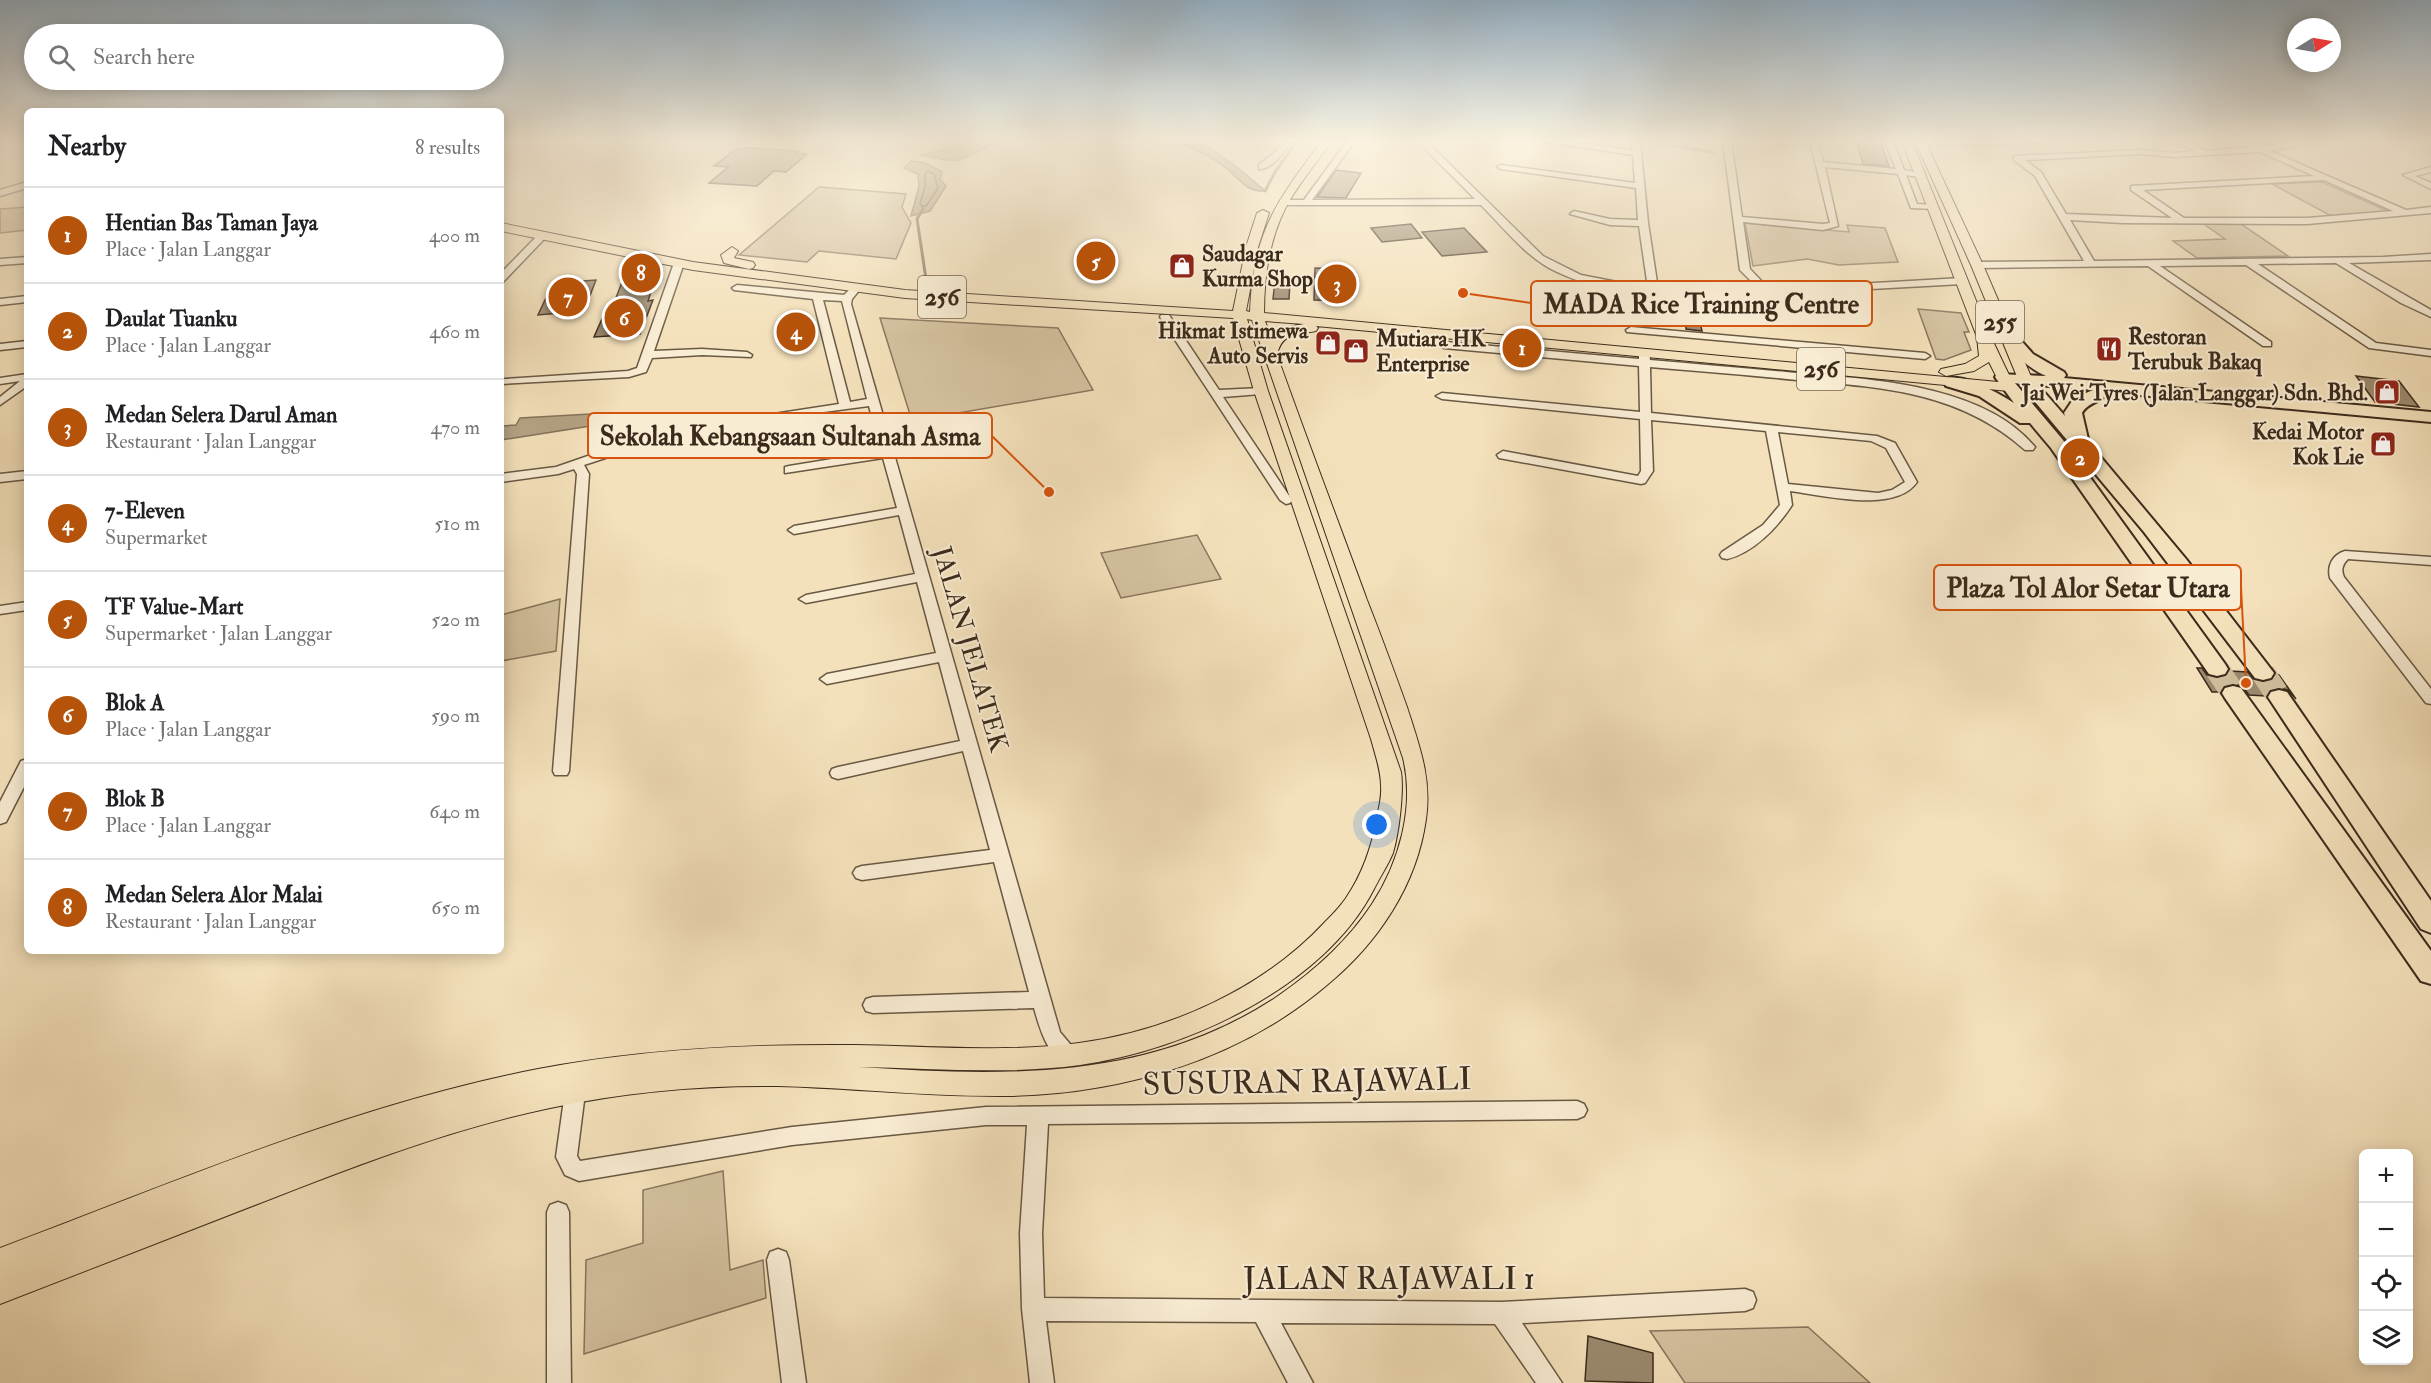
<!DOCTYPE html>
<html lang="en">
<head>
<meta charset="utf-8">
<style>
  body { margin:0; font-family:"IM FELL Double Pica",serif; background:#f2f2f2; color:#202124 }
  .controls { position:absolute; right:18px; bottom:18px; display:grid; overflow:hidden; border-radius:9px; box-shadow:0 3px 15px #0003 }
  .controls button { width:54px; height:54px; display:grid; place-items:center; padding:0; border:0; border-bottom:2px solid #e0e0e0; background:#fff; color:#202124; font:30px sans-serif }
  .compass { position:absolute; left:2287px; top:18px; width:54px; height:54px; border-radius:50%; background:#fff; box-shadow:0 3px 15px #0003; rotate:79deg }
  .you { position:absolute; left:1377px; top:825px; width:21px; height:21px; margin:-15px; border:4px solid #fff; border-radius:50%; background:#1a73e8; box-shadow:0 0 0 9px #1a73e833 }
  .badge { display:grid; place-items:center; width:39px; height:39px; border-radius:50%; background:#b45309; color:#fff; font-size:20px; font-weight:700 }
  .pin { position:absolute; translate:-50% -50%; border:3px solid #fff; box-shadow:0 2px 6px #0006 }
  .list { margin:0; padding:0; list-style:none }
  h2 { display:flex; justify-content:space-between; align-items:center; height:78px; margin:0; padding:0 24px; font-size:26px }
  h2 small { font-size:20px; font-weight:400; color:#757577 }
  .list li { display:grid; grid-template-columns:39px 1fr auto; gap:18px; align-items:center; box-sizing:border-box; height:96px; padding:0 24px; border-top:2px solid #e0e0e0 }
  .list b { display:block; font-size:22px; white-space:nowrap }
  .list p { margin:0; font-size:20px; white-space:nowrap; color:#757577 }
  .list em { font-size:20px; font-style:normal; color:#757577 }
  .icon { flex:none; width:33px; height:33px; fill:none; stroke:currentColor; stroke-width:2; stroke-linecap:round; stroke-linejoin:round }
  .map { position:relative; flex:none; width:2431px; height:1383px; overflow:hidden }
  .search { position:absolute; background:#fff; box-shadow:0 3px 15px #0003; left:24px; top:24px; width:480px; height:66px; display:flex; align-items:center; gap:15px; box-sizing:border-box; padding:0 21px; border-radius:33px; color:#757577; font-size:22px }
  .panel { position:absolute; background:#fff; box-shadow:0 3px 15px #0003; left:24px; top:108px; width:480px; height:846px; border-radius:9px }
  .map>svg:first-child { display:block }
  .green { fill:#d5c2a0; stroke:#88765e; stroke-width:1.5 }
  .water { fill:#b5a385; stroke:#84735b; stroke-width:1.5 }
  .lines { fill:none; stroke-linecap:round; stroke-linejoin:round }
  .shore { stroke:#786650; stroke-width:1.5 }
  .stream { stroke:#84735b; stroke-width:3 }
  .building { fill:#9b896e; stroke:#3b2a1b; stroke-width:1.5 }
  .highway-tunnel { stroke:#cfbc9b; stroke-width:24; stroke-dasharray:24 12; stroke-linecap:butt }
  .minor-casing { stroke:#695843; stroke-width:3 }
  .major-casing { stroke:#3b2a1b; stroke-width:2 }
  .highway-casing { stroke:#3b2a1b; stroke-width:4 }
  .minor { fill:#f8ecd3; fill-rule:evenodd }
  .major { fill:#f4e1bb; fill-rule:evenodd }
  .highway { fill:#f4e1bb; fill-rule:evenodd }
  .labels { text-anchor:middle; stroke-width:4.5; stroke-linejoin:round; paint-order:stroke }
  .far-poi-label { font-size:22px; font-weight:bold; fill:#3b2a1b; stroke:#f8ecd3; text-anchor:start }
  .shield { fill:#f8ecd3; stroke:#746452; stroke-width:1.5 }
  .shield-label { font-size:24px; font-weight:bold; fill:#3b2a1b }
  .street-label { font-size:26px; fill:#3b2a1b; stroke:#f8ecd3 }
  .near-street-label { font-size:32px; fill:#3b2a1b; stroke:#f8ecd3 }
  .leader { fill:none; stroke:#d7540e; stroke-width:2 }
  .callout-dot { fill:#d7540e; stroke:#f8ecd3; stroke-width:2 }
  .callout { fill:#f8ecd3; stroke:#d7540e; stroke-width:2 }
  .callout-label { font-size:27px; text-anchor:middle; font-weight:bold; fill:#3b2a1b }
</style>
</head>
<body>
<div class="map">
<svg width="2431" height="1383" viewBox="0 0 2431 1383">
  <rect width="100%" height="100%" fill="#f4e1bb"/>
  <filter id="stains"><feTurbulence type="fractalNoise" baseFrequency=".00333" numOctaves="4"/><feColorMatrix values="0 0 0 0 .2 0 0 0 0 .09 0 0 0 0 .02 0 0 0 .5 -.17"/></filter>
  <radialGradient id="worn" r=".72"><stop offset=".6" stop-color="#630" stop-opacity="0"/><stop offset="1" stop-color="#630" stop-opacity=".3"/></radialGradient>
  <g class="green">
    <path d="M2322,182l68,30 -55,6 -63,-34z"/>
    <path d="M819,187l87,7 -4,13 9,16 -15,36 -77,-8 -12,11 -68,-7z"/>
    <path d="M27,207v23l-27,3v-24z"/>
    <path d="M2201,222h37l50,34 -91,2 -24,-17 52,-2z"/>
    <path d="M1745,223l104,9 -2,-7 38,3 13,34 -59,3 -32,-6 -54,7z"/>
    <path d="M1918,309l43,4 8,19h-5l7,18 -27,10 -8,-1z"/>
    <path d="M880,318l178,10 35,62 -181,31z"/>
    <path d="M1197,535l24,44 -100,19 -20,-45z"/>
    <path d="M560,599l-4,52 -55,10v-46z"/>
    <path d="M723,1171l7,99 33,-10 3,38 -182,56 2,-94 57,-17v-53z"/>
    <path d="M1808,1327l62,56h-185l-35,-52z"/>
  </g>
  <g class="water">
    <path d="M980,141h38l-21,2 -38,17h-12l-26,-5z"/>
    <path d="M1169,141c6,0 14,-1 20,0 27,5 56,33 76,50 -22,1 -26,-15 -43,-26 -16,-12 -34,-19 -53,-24z"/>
    <path d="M911,161l14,2 17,9 -2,7 6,7 -16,25 -19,5 8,-29 -1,-13 -14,-6z"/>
    <path d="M590,414v12l-89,14v-14l15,-1 4,-7z"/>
  </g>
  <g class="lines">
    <path class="shore" d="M928,171l6,3 4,14 -11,17 -5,2 -2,-4 5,-15v-14z"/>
    <g class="stream">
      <path d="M1643,141l70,11"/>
      <path d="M1265,191l10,-19 22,-31"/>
      <path d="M923,209l-6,10 9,60"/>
    </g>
  </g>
  <g class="building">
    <path d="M1858,141h22l9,25 -26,-2 -6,-19 3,1z"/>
    <path d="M752,148l46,3 -3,2 12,1 -21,18 -12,-1 -17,15 -48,-3 19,-16 -14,-1 22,-17z"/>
    <path d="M1336,170l25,3 -15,25 -29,-1z"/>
    <path d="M1411,224l11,14 -40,4 -11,-14z"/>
    <path d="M1464,228l23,24 -45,4 -20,-24z"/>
    <path d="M659,267l-11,34 5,-1 -13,34 -46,3 15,-34h5l13,-34z"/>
    <path d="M1315,268l31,1v32l-32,-1z"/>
    <path d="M596,280l-12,31 -46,4 15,-32z"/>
    <path d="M1275,280l15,1 -1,18h-16z"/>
    <path d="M1685,316l14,1 3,14 -16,-2z"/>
    <path d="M2356,376l43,5 20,26 -44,-5z"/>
    <path d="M2197,668h5l5,7 9,3 10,-2 4,-5 18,1 5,7 9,3 10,-2 4,-6 3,1 17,24 -8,-9 -8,-2 -10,2 -4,6 -17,-1 -6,-8 -9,-3 -10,2 -4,6h-8z"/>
    <path d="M1588,1336l65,17v30l-68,-2z"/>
  </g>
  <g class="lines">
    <g class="highway-tunnel">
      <path d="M2217,669l16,24"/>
      <path d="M2263,673l16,24"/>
    </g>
    <defs>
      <g id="minor">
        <path d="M1283,141h8c-7,11 -18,28 -32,28v-4l17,-14z"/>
        <path d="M1347,141h8l-43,59 163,-1 -58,-58h9l117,115 38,19 67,13 -9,-62 -29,-1 -40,-11 4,-3 36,8 28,1 -2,-32 -135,-19 -4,-2 4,-2 134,18 -2,-28 -94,-14h23l71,9 -1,-9h8l8,82 10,66 53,3 48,-3 -19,-19 -17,-129h8l11,76 81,7 7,-1 -20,-82h8l5,21 73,7 -11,-28h8l11,29 20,4 -4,3 -14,-2 11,29 19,1v4l-25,-1 -13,-34 -73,-7 13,59 -15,4 -80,-8 7,47 19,20 193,-11 5,3 -5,3c-55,3 -109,6 -164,9 -78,4 -169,14 -243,-22 -29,-14 -52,-44 -74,-66h-201v-4l3,-1h21z"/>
        <path d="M1919,141h128l-4,2 -122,2 -4,-2z"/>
        <path d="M2176,141h11l19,10 113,-10 -49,10 136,59 25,-3v6l-124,11 -185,-1 -52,-3 24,41 289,-4 48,-3v6l-82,3 82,47v7l-30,-14 -65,-40 -78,1 118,79 55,7v6l-62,-8 -123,-83 -86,1 111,76v4h-8l-115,-80 -171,2 -5,-3 5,-3 107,-1 -49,-85 -21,-16v-4l127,-6 33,3 21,-2zM2260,152l54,24 -183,10v4l41,28 -106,-4 -25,-42 -16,-12 116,-6 33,3zM2324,180l69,31 -86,7h-123l-41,-28z"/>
        <path d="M2431,167v5l-16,4 16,7v6l-28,-14z"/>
        <path d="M27,182v6l-27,8v-6z"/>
        <path d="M540,233l8,2 -44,46 -3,1v-9z"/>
        <path d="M27,257v6l-27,2v-6z"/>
        <path d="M679,260l5,3 -30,88 48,-2 45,3 5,3 -1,2 -49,-2 -50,3 -6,14 -17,5 -128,7v-4l4,-1 123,-8 9,-3 37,-105z"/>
        <path d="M737,285l107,10 9,-9 8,2 -9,11 -1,5 209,728 20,24 -3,6c-26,9 -38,-36 -43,-54l-161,5 -7,-2 -3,-6 3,-6 7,-2 156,-5 -35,-130 -132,18 -6,-2 -3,-5 3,-5 6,-2 128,-16 -27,-99 -125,28 -6,-2 -2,-4 2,-4 6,-2 122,-26 -21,-79 -112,22 -7,-5 7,-5 109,-21 -19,-71 -111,21 -7,-4 7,-4 109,-21 -16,-59 -105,19 -6,-4 6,-4 103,-18 -14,-50 -98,15v-6l4,-1 92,-15 -12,-45 -112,15 -2,-2 6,-3 78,-12 -26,-105 -79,-9 -2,-2zM823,300l19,1 25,98 -17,3z"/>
        <path d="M27,296v6l-27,3v-6z"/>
        <path d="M1161,315h8l50,75 42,-2 6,3 -6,3 -38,3 69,103 -2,3 -4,1 -6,-4 -120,-183z"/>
        <path d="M1631,327l294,26 5,3 -5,3 -298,-27 -1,-2z"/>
        <path d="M1431,329l5,3 -1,6 11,4 193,17v-6l5,-3 5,3 1,7c45,4 91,8 136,12 77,7 196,10 249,75l-2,3h-8c-66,-59 -145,-63 -228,-70 -49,-5 -98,-9 -147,-13l1,46 226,23 18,7 22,39c-22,32 -94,13 -127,9l2,14c-14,22 -39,48 -65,54l-5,-1 -2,-3 2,-3 41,-27 17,-20 -14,-74 -115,-11 2,51 -8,12 -4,1 -142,-26 -2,-3 6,-4 135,25 3,-5 -1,-52 -198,-20 -6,-3 6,-3 198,19 -1,-46 -195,-18 -19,-8 1,-8zM1778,432l93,9 15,7 19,34 -13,8 -14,3 -90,-9z"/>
        <path d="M27,341v6l-27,3v-6z"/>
        <path d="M27,374v12l-27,19v-8l20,-16 -20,3v-6z"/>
        <path d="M646,440l4,1v6l-14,1 -52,17 5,9 -20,297 -2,4h-12l-2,-4 24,-297 -3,-5 -16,5 -57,8v-8l55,-7 75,-26z"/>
        <path d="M27,471v8l-27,3v-8z"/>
        <path d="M2345,551l86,6v8l-83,-6c-6,6 -7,11 -4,18l87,112v15l-5,-1 -96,-125c-3,-12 2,-23 15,-27z"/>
        <path d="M27,602v8l-27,4v-8z"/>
        <path d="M27,759v22l-21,41 -6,2v-22l21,-41z"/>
        <path d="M576,1076l7,3 3,6 -9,71 3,5 212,-34 194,-20 591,-6 7,3 3,6 -3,6 -7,3 -529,5 -6,109 2,65 457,4 244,-13 8,3 3,8 -3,8 -8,3 -223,12 40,60h-26l-41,-59 -214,-1 32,60h-25l-32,-61 -210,-1 8,62h-24l-8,-74 -2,-76 7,-108h-41l-194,20 -213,36 -14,-6 -9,-18 10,-72 3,-6z"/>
        <path d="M558,1202l8,3 3,7 2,171h-24v-171l3,-7z"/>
        <path d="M778,1249l8,3 3,8 17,123h-24l-15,-123 3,-8z"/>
      </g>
      <g id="major">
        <path d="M1322,141h10c-16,23 -35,44 -47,68 -16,32 -21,69 -21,104l745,70 7,4 -7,4 -693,-65 2,2 -2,3c-19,4 -34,1 -39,24 29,82 60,163 90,245 14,35 27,71 40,107 12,38 25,71 19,112 -9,66 -48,124 -99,166 -88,75 -205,109 -319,111 -77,1 -153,-8 -230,-10 -76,-1 -153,6 -228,22 -95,20 -187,55 -277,90 -91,35 -182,71 -273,106v-56c176,-66 352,-143 538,-179 105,-20 210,-25 317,-24 75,1 150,8 224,-2 90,-12 184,-54 246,-121 7,-7 15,-15 21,-24 17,-25 26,-52 31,-81 2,-10 5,-21 4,-31 0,-16 -6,-32 -10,-47l-117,-348 -21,-73 -328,-20 -212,-28 -192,-39v-8l192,39 212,28 328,21 13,-64 11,-34 6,-3 6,3 -11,34 -12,64 4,1c3,-80 26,-110 72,-171zM1247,319l5,1 151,438c12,49 -4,105 -31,146 -25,38 -60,69 -97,94 -128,84 -271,78 -417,69 74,1 149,8 222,-2 106,-15 244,-78 294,-176 6,-12 14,-24 19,-36 6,-20 11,-62 8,-81l-133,-381zM1265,321l39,3 -20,4 -13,9z"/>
        <path d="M1915,141h10l58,124 49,114 -2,3 -5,1 -7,-4 -47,-114z"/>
        <path d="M1904,142l9,2 76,189 21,44 -2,3h-10l-9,-18 -15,9 -28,5 -7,-4 2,-3 24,-5 14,-8 -2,-19 -74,-193z"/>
        <path d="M732,247l6,4 -4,7 19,4 2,3 -2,3 -4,1 -25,-6 -3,-8z"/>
      </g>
      <g id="highway">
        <path d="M2003,325l6,2 24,27 31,18 2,3 -2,3 367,34v10l-325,-30 1,2c-7,9 -19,8 -25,19l7,30 97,116 88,114 -3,5 -8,2 -8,-2 -111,-146 -124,-148 -5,-1 48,57 162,224 3,5 -3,5 -8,2 -8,-2 -158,-226 -21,-25h-10l-41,-27 -33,-10 -2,-4 2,-4c20,-4 52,15 68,25l-19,-26 2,-3 49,2c-22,-10 -37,-27 -51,-46zM2038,385l55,5 -19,8 -10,15 1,3z"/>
        <path d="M2233,686l8,2 190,263v33l-10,-3 -196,-283 -3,-5 3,-5z"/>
        <path d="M2279,690l8,2 144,209v32l-10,-4 -153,-232 3,-5z"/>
      </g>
    </defs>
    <use href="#minor" class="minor-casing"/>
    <use href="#major" class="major-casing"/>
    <use href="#highway" class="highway-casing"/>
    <use href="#minor" class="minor"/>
    <use href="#major" class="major"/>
    <use href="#highway" class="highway"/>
  </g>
  <linearGradient id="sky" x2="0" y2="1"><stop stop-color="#93adc0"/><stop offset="0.42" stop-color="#faf2e0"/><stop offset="1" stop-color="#faf2e0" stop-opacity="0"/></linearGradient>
  <rect width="2431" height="335" fill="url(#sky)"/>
  <defs>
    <symbol id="shop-square" viewBox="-11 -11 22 22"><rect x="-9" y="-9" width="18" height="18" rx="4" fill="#8f2418" stroke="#f8ecd3"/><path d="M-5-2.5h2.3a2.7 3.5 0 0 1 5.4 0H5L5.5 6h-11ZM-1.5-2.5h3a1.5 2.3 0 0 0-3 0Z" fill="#fff"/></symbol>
    <symbol id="restaurant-square" viewBox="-11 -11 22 22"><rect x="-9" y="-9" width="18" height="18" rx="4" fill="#8f2418" stroke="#f8ecd3"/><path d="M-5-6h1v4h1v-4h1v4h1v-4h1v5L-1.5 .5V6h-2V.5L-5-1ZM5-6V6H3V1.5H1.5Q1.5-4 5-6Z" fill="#fff"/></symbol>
  </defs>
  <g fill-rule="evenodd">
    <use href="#shop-square" x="1167" y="251" width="30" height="30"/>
    <use href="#shop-square" x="1313" y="328" width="30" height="30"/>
    <use href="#restaurant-square" x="2094" y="334" width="30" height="30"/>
    <use href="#shop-square" x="1341" y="336" width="30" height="30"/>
    <use href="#shop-square" x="2372" y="377" width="30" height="30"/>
    <use href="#shop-square" x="2368" y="429" width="30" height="30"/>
  </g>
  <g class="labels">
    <g class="far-poi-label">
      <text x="1202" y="261">Saudagar<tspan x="1202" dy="25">Kurma Shop</tspan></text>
      <text x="1308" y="338" text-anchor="end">Hikmat Istimewa<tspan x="1308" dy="25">Auto Servis</tspan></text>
      <text x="2128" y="344">Restoran<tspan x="2128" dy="25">Terubuk Bakaq</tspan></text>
      <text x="1376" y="346">Mutiara HK<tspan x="1376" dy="25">Enterprise</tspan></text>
      <text x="2368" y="400" text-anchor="end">Jai Wei Tyres (Jalan Langgar) Sdn. Bhd.</text>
      <text x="2364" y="439" text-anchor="end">Kedai Motor<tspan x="2364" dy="25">Kok Lie</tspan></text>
    </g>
    <g class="shield">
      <rect x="918" y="276" width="48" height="42" rx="4.5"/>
      <rect x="1976" y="301" width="48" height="42" rx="4.5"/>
      <rect x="1797" y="348" width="48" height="42" rx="4.5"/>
    </g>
    <g class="shield-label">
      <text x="942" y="305">256</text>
      <text x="2000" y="330">255</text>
      <text x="1821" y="377">256</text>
    </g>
    <g class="street-label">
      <text transform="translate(971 649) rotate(74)" y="9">JALAN JELATEK</text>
    </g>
    <g class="near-street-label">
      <text transform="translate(1307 1081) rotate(-1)" y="11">SUSURAN RAJAWALI</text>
      <text x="1389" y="1289">JALAN RAJAWALI 1</text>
    </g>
  </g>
  <path class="leader" d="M1463 293L1531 303M1049 492L992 436M2246 683L2241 587"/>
  <g class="callout-dot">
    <circle cx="1463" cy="293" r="6"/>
    <circle cx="1049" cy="492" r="6"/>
    <circle cx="2246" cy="683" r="6"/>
  </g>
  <g class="callout">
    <rect x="1531" y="281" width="341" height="45" rx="6"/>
    <rect x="588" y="413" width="404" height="45" rx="6"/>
    <rect x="1934" y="565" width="307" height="45" rx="6"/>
  </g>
  <g class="callout-label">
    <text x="1701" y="313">MADA Rice Training Centre</text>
    <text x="790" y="445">Sekolah Kebangsaan Sultanah Asma</text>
    <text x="2088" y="597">Plaza Tol Alor Setar Utara</text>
  </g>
  <rect width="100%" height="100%" filter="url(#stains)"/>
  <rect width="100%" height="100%" fill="url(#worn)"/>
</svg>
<div class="controls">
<button>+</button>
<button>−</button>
<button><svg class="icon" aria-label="locate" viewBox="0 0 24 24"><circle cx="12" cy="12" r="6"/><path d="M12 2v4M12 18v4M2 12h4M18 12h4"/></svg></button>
<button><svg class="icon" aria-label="layers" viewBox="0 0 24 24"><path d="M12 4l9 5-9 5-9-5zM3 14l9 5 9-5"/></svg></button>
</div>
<svg class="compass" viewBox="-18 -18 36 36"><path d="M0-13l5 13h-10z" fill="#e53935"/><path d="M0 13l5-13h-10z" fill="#757577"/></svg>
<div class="you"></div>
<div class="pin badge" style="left:1522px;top:348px">1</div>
<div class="pin badge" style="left:2080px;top:458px">2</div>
<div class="pin badge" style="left:1337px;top:284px">3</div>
<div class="pin badge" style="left:796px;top:332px">4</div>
<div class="pin badge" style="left:1096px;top:261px">5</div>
<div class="pin badge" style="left:624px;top:318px">6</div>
<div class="pin badge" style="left:568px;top:297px">7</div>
<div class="pin badge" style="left:641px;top:273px">8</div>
<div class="search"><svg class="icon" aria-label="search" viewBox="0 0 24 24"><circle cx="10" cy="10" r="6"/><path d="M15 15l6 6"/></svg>Search here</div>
<section class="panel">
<h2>Nearby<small>8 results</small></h2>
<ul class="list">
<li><span class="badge">1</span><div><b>Hentian Bas Taman Jaya</b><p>Place · Jalan Langgar</p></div><em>400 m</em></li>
<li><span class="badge">2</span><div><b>Daulat Tuanku</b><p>Place · Jalan Langgar</p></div><em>460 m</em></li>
<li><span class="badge">3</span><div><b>Medan Selera Darul Aman</b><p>Restaurant · Jalan Langgar</p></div><em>470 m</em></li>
<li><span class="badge">4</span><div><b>7-Eleven</b><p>Supermarket</p></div><em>510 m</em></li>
<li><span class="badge">5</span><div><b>TF Value-Mart</b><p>Supermarket · Jalan Langgar</p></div><em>520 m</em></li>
<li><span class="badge">6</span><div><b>Blok A</b><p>Place · Jalan Langgar</p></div><em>590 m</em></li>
<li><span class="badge">7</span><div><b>Blok B</b><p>Place · Jalan Langgar</p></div><em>640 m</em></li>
<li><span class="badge">8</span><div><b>Medan Selera Alor Malai</b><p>Restaurant · Jalan Langgar</p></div><em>650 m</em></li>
</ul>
</section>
</div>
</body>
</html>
